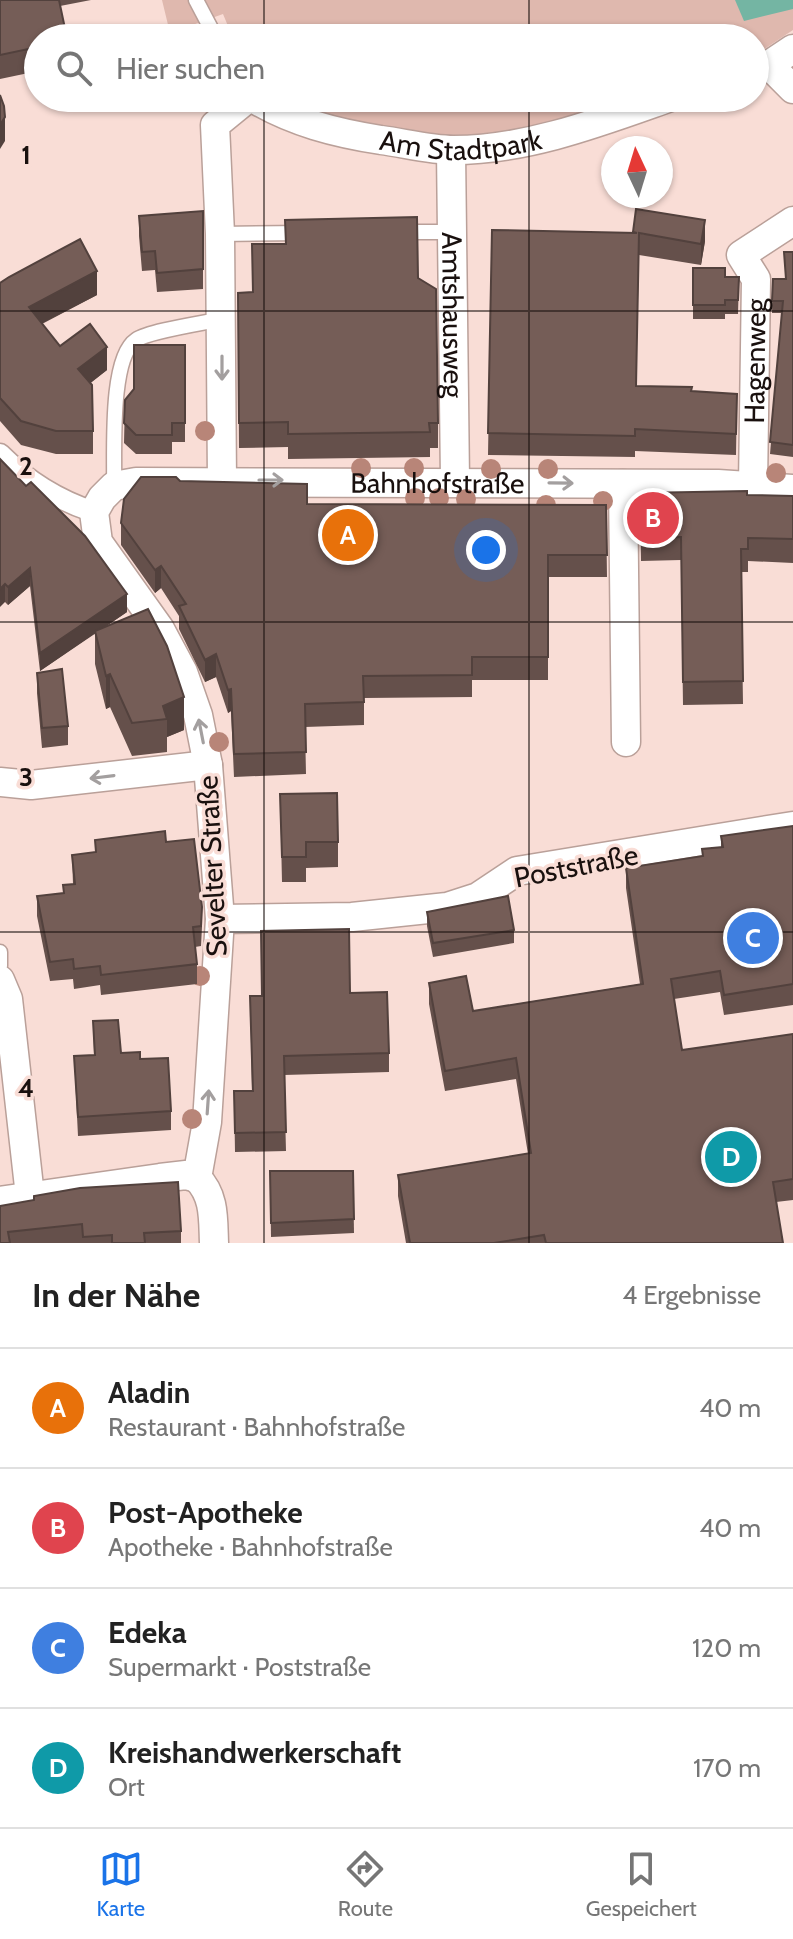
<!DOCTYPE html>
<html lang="de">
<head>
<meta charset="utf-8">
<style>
  body { margin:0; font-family:Cabin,sans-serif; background:#f2f2f2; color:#222 }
  .compass { position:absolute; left:601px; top:136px; width:72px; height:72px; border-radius:50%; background:#fff; box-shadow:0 2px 6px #0004; rotate:356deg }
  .you { position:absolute; left:486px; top:550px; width:28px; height:28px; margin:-20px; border:6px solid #fff; border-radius:50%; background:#1a73e8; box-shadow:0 0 0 12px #1a73e833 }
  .badge { display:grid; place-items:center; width:52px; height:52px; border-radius:50%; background:#1a73e8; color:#fff; font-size:26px; font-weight:700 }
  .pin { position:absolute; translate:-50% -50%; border:4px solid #fff; box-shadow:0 2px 8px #0006 }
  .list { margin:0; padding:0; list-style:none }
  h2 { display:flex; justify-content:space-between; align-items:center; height:104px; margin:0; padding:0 32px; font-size:34px }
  h2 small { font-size:26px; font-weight:400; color:#767676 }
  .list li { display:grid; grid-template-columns:52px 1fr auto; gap:24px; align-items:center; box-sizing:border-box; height:120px; padding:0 32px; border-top:2px solid #e0e0e0 }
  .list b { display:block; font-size:30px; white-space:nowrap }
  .list p { margin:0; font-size:26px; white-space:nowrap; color:#767676 }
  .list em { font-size:26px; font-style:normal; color:#767676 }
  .icon { flex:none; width:44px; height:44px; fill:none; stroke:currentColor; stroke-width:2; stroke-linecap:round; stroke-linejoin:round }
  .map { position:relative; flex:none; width:793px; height:1243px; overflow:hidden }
  .search { position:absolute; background:#fff; box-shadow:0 2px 6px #0004; left:24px; right:24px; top:24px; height:88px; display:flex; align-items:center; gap:20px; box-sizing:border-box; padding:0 28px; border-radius:44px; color:#767676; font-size:30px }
  .sheet { height:584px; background:#fff }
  nav { display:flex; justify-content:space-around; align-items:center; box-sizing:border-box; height:112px; border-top:2px solid #e0e0e0; background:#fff; font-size:22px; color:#767676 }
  nav a { display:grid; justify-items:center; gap:4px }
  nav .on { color:#1a73e8 }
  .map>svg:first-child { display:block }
  .green { fill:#dfb8ae }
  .water { fill:#74b5a3 }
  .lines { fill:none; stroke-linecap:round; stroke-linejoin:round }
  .service-casing { stroke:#baa099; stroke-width:17 }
  .pedestrian-casing { stroke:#baa099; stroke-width:23 }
  .minor-casing { stroke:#baa099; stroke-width:31 }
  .service { stroke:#fff; stroke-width:14 }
  .pedestrian { stroke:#fff; stroke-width:20 }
  .minor { stroke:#fff; stroke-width:28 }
  .tree { fill:#b88578 }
  .wall { fill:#65504b }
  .shaded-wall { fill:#52413d }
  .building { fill:#755d57; stroke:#52413d; stroke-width:2 }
  .oneway { stroke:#a39f9f }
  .grid { fill:none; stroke:#19100e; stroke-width:2; stroke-opacity:0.55 }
  .labels { text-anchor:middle; stroke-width:7; stroke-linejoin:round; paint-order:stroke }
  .street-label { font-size:28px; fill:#19100e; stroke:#f9ddd6 }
  .grid-label { font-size:26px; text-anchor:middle; font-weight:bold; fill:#19100e; stroke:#f9ddd6; stroke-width:7; stroke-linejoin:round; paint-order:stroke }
</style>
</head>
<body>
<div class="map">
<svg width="793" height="1243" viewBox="0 0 793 1243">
  <rect width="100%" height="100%" fill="#f9ddd6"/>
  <g class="green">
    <path d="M162,0h631v30l-38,25v-17h-522l-10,-24 -53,19z"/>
    <path d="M270,98h366c-55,16 -114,39 -172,41 -63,2 -126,-19 -187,-34z"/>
  </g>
  <path class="water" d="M735,0h58v9l-49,12z"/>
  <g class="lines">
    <defs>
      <g id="service">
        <path d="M196,0l20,38"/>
        <path d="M401,232h53"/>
        <path d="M220,234l84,-1"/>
        <path d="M114,486c1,-32 -5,-128 22,-146 13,-9 68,-17 86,-21"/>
        <path d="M0,952v14"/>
      </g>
      <path id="pedestrian" d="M0,454c27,27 57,46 94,58"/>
      <g id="minor">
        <path d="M769,65l24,24"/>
        <path d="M755,69l14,-4 24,-16"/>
        <path id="s1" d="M253,98c39,24 83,35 128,42 23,3 49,10 73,10 73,0 146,-28 214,-52"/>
        <path id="s2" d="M451,151l4,330"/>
        <path d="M222,481l-2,-247 -5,-109 33,-27"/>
        <path d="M623,484l3,258"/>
        <path id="s3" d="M753,485l3,-206 -15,-24 52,-34"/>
        <path d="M0,782l31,3 177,-20"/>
        <path d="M220,919l132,-2 95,-10 31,-10 39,-26 276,-45"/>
        <path d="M0,980l8,19 22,197"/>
        <path id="s4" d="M197,1178l10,-56 13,-203 -12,-154 -10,-50 -15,-43 -23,-43 -62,-87 -4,-30 8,-14 12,-12 22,-4 582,2 75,5"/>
        <path d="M197,1178c18,18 16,41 17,65"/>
        <path d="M0,1201l160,-23 26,-3 11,3"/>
      </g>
    </defs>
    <use href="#service" class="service-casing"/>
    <use href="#pedestrian" class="pedestrian-casing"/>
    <use href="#minor" class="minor-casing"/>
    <use href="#service" class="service"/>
    <use href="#pedestrian" class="pedestrian"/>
    <use href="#minor" class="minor"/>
  </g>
  <g class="tree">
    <circle cx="205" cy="431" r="10"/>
    <circle cx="361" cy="468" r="10"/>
    <circle cx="414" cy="468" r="10"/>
    <circle cx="491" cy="469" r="10"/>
    <circle cx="548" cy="469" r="10"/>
    <circle cx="776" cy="473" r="10"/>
    <circle cx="415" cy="498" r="10"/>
    <circle cx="439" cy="498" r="10"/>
    <circle cx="466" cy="499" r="10"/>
    <circle cx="603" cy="501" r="10"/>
    <circle cx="546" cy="505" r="10"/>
    <circle cx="219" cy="742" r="10"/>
    <circle cx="200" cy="976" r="10"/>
    <circle cx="192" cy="1119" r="10"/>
  </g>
  <g class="wall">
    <path d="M0,0h91l-31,6 -22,32v33l-38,8z"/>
    <path d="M203,211v78l-46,3 -2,-22 -13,1 -3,-35v-20z"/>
    <path d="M285,220l133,58 20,145v25h-8v9l-142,2v-12l-49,1 -1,-155 14,-1 33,-48z"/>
    <path d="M492,230l141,3 72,8 -4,24 -62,-10 -3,131 56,6 45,2 -1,61 -101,-4v6l-147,-2z"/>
    <path d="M793,252v205l-23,-3 12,-141h-10l1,-34h12z"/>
    <path d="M693,268l32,9h14l-1,37h-13v5h-32z"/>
    <path d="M0,283l97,12 -55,29 18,22 47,24 -17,13 3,48v23h-37l-35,-9 -21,-24z"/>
    <path d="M185,345v97h-13v12h-36l-12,-11 1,-43z"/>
    <path d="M0,459l127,153 -22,15 79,103 -17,7v15l-35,4 -22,-49 -4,2 -11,-45v-31l-55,38 -10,-85 -22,19 -3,-3z"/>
    <path d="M180,481l127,23 299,1 1,72h-59v103h-76v17l-108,1v27l-59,2 1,47 -72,3 -3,-66 -3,2 -12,-36 -11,5 -26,-53v-13l-18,-28 -6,5 -34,-48v-22z"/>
    <path d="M640,493l153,3v67l-45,-2v11h-7l2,132 -60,1 -2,-145 -40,1z"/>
    <path d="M37,673l31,53v19l-26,3 -5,-55z"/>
    <path d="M280,794l58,48v25l-32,1v14h-24z"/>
    <path d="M793,826v179l-69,10 -4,-23 -46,7 8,51 111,-16v166l-17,2 7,41h-377l-8,-47v-21l130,-21 -12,-75 -71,12 -16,-87v-21l44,28 167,-27 -14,-96v-20l76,-12v-7l19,-2v-11z"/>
    <path d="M95,840l71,2 36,85 -1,19 -6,1 2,17v20l-96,11 -1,-10 -26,4 -1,-10 -23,2 -13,-65v-20l26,-3v-8l10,-1 -1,-29 23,-3z"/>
    <path d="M427,912l87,18v13l-81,14 -6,-31z"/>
    <path d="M350,993l39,60v19l-105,3 2,76 -51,1 -1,-61h18l-2,-95z"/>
    <path d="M93,1021l28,32 19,6 31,52v19l-93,6 -4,-80 20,-1z"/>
    <path d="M270,1171h83l1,62 -83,4z"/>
    <path d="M0,1206l181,25v12h-181z"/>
  </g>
  <g class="shaded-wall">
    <path d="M5,117v24l-5,8v-24z"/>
    <path d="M705,220v21l-4,24v-21z"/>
    <path d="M97,271v24l-68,35v-23z"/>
    <path d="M107,347v23l-29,23v-24z"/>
    <path d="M161,566v22l-6,5v-23z"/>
    <path d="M30,568v18l-22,19v-18z"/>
    <path d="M5,584v18l-5,5v-18z"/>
    <path d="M127,594v18l-87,59v-18z"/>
    <path d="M216,654v23l-11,5v-22z"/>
    <path d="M110,674v33l-4,2v-33z"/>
    <path d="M231,689v22l-3,2v-23z"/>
    <path d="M184,697v33l-17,7v-18l-4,-13z"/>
  </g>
  <g class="building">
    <path d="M0,0h59l8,38h-29v9l-38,8z"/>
    <path d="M0,95l4,11 1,11 -5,8z"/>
    <path d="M636,209l69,11 -4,24 -62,-11 -3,153 56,1 -1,4 46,3 -1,40 -101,-5v7l-147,-3 4,-203 145,3 -4,-1z"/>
    <path d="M203,211v58l-46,4 -2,-22 -13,1 -3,-36z"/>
    <path d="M417,217l1,61 18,11 2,134h-9l1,9 -142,2v-12l-49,1 -1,-130 15,-1 -1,-48h34l-1,-24z"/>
    <path d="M80,239l17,32 -68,36 31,39 30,-22 17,23 -29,22 14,16 1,46h-37l-35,-10 -21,-23v-115l9,-6z"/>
    <path d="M784,252h9v193l-23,-3 13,-141h-11l1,-22h13z"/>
    <path d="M693,268h32v9h14l-1,23h-13v5h-32z"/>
    <path d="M134,345h51v78h-13v12h-36l-12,-12 1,-23 9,-11z"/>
    <path d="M0,459l26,27 5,-4 54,54 42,58 -87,59 -10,-85 -22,19 -3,-3 -5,5z"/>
    <path d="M141,477h35l4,4 127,3v20l299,1 1,50h-59v102h-76v18l-109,1 1,26 -59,2 1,48 -72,2 -3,-65 -3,1 -12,-36 -11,6 -26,-54 7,-2 -25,-38 -6,4 -34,-47 3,-24z"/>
    <path d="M747,491v4l46,1v43l-45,-1v11h-7l2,132 -60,1 -2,-145 -40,1 -1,-45z"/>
    <path d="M148,609l19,37 17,51 -21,9 4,13 -35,4 -22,-49 -4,2 -11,-45z"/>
    <path d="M62,669l6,57 -26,2 -5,-55z"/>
    <path d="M337,793l1,49h-32v15h-24l-2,-63z"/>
    <path d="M793,826v158l-69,11 -4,-24 -49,8 11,71 111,-16v145l-20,3 10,61h-237l-2,-8 -50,8h-84l-12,-68 133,-22 -15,-95 -71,13 -16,-88 37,-7 7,35 170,-27 -17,-116 77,-12 -1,-7 21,-2 -2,-11z"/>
    <path d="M165,831l1,11 28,-3 8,68 -1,19 -8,1 4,37 -96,11 -1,-9 -26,3 -1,-10 -23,3 -13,-66 27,-3 -1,-8 12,-1 -3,-29 24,-3 -1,-12z"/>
    <path d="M508,896l6,34 -81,13 -6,-31z"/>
    <path d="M349,929l1,64 37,-1 2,61 -105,3 2,76 -51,1 -1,-42h19l-3,-95h12l-1,-65z"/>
    <path d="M118,1020l3,33 19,-1v7l28,-1 3,53 -93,6 -4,-61 21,-1 -2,-34z"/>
    <path d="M270,1171h83l1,48 -83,4z"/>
    <path d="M178,1182l3,49 -37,2 1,10h-33v-8l-29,2 -1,-13 -74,8 2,11h-10v-37l34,-6v-4l46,-8z"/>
  </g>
  <defs><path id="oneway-shaft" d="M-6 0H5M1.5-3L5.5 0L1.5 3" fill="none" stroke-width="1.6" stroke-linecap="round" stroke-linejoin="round" transform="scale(2)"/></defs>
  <g class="oneway">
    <use href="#oneway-shaft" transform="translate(222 368) rotate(90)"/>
    <use href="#oneway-shaft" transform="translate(271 480)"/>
    <use href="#oneway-shaft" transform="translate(561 483) rotate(1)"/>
    <use href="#oneway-shaft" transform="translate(201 731) rotate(-101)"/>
    <use href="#oneway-shaft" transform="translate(102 777) rotate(173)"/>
    <use href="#oneway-shaft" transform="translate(208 1102) rotate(-86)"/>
  </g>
  <path class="grid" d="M264,0v38M529,0v38M264,98v1145M529,98v1145M0,311h793M0,622h793M0,932h793"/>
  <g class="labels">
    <g class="street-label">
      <text dy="10" stroke="none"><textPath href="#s1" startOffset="216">Am Stadtpark</textPath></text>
      <text dy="10" stroke="none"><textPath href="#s2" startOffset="164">Amtshausweg</textPath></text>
      <text dy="10" stroke="none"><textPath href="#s3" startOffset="124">Hagenweg</textPath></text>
      <text dy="10" stroke="none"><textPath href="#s4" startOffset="1054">Bahnhofstraße</textPath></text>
      <text transform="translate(212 866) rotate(-93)" y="10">Sevelter Straße</text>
      <text transform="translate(576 866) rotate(-11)" y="10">Poststraße</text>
    </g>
  </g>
  <g class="grid-label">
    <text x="26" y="164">1</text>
    <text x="26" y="475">2</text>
    <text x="26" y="786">3</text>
    <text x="26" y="1097">4</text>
  </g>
</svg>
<svg class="compass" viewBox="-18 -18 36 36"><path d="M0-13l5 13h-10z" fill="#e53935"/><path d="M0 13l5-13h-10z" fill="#767676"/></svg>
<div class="you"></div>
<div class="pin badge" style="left:348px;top:535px;background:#e8710a">A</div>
<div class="pin badge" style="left:653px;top:518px;background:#e0444e">B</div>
<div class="pin badge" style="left:753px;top:938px;background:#3f7fe0">C</div>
<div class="pin badge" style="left:731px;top:1157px;background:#0f9aa8">D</div>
<div class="search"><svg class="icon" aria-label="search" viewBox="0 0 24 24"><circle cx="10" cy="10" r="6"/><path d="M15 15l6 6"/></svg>Hier suchen</div>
</div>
<section class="sheet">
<h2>In der Nähe<small>4 Ergebnisse</small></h2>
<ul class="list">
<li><span class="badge" style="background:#e8710a">A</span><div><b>Aladin</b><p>Restaurant · Bahnhofstraße</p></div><em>40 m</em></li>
<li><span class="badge" style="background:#e0444e">B</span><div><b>Post-Apotheke</b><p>Apotheke · Bahnhofstraße</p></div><em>40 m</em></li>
<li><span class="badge" style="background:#3f7fe0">C</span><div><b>Edeka</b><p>Supermarkt · Poststraße</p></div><em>120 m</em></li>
<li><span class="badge" style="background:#0f9aa8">D</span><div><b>Kreishandwerkerschaft</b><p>Ort</p></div><em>170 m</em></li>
</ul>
</section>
<nav>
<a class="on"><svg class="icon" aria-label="map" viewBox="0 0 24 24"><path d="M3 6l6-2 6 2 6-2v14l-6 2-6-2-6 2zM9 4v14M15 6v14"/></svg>Karte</a>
<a><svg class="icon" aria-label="directions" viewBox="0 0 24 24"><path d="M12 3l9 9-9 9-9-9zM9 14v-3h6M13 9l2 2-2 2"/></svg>Route</a>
<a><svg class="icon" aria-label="saved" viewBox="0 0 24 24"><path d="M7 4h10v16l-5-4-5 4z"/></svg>Gespeichert</a>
</nav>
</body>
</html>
